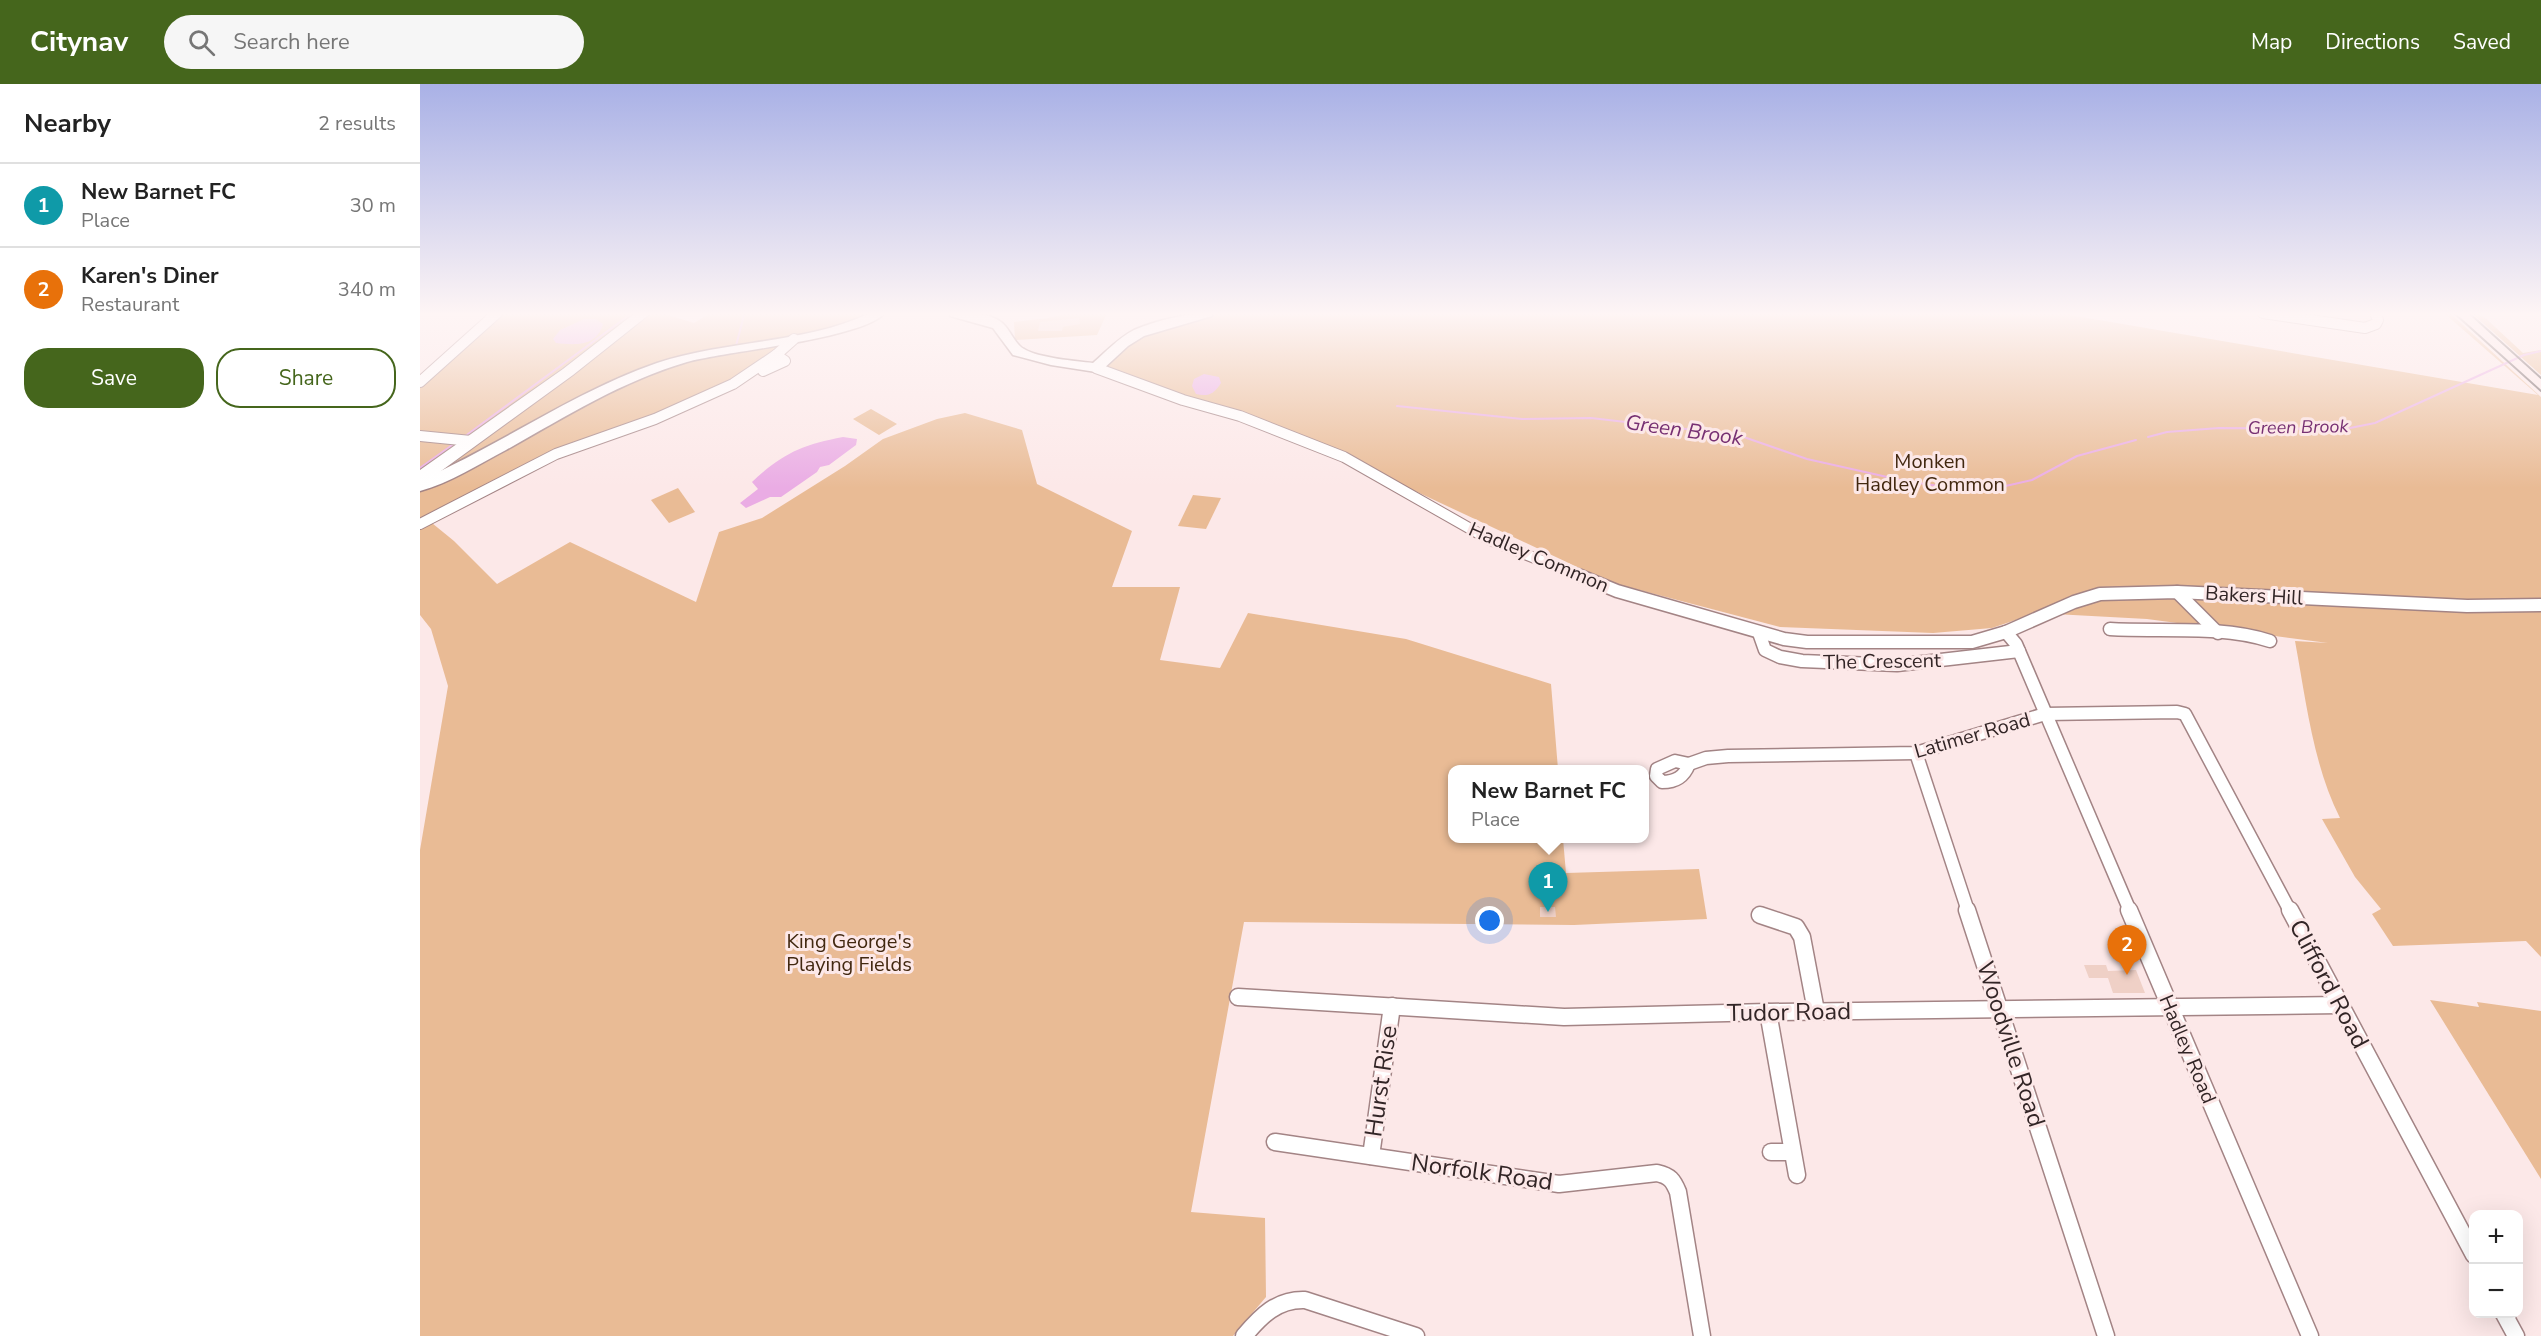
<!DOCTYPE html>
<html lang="en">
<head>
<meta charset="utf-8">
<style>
  body { margin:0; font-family:"Nunito Sans",sans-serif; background:#f6f6f6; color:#222 }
  .controls { position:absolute; right:18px; bottom:18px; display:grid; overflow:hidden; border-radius:12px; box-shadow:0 6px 24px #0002 }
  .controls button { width:54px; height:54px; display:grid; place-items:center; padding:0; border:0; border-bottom:2px solid #e0e0e0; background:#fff; color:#222; font:30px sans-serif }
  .you { position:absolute; left:1070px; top:837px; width:21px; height:21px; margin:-15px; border:4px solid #fff; border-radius:50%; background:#1a73e8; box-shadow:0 0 0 9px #1a73e833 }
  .badge { display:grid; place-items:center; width:39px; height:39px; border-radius:50%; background:#45661c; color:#fff; font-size:20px; font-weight:700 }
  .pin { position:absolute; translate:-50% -50px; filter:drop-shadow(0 2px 3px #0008) }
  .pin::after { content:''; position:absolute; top:32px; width:21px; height:18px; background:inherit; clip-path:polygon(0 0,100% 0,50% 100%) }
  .popup { position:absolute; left:1028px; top:681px; width:201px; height:78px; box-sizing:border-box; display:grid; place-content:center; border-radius:12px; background:#fff; filter:drop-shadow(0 2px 4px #0005); font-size:20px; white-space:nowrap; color:#767676 }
  .popup b { font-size:22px; color:#222 }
  .popup::after { content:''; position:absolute; left:50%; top:100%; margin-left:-12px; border:12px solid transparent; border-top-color:#fff }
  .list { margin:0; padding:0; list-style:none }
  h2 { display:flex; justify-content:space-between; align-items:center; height:78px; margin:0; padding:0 24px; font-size:26px }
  h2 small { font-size:20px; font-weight:400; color:#767676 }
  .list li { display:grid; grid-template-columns:39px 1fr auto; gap:18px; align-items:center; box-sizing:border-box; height:84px; padding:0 24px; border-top:2px solid #e0e0e0 }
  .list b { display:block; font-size:22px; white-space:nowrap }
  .list p { margin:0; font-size:20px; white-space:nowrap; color:#767676 }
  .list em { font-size:20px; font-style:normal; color:#767676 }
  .actions { display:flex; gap:12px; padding:18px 24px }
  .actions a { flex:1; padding:14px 0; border:2px solid #45661c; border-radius:24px; text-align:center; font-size:21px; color:#45661c }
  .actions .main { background:#45661c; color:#fff }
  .icon { flex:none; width:33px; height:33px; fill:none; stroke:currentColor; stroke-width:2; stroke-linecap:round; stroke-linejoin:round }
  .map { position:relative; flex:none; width:2121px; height:1252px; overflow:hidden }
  header { display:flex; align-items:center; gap:36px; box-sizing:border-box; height:84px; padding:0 30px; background:#45661c; color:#fff }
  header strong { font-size:28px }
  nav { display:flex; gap:33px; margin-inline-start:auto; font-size:21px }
  .search { width:420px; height:54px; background:#f6f6f6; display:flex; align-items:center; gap:15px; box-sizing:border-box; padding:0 21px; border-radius:33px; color:#767676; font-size:22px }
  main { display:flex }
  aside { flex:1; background:#fff }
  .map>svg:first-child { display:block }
  .green { fill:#e9bb95 }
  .water { fill:#eaace4 }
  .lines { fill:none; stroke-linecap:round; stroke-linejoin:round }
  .stream { stroke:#eaace4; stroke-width:2 }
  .building { fill:#efd0c6 }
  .street-far2-casing { stroke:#a38485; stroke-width:12 }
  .street-far1-casing { stroke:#a38485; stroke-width:15 }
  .street-casing { stroke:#a38485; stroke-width:19 }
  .secondary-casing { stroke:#a38485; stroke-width:3 }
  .primary-casing { stroke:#a38485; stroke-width:2 }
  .street-far2 { stroke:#fff; stroke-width:10 }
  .street-far1 { stroke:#fff; stroke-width:12 }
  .street { stroke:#fff; stroke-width:16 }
  .secondary { fill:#fff; fill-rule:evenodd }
  .primary { fill:#fff; fill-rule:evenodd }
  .rail { stroke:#665758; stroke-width:2 }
  .labels { text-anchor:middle; stroke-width:6; stroke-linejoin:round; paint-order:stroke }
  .far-water-label { font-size:18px; font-style:italic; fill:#773073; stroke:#fce8e8 }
  .park-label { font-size:20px; fill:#422810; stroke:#fce8e8 }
  .street-label { font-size:20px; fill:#322526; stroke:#fce8e8 }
  .water-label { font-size:21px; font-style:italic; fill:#773073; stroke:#fce8e8 }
  .near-street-label { font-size:24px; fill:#322526; stroke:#fce8e8 }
</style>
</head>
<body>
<header>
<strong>Citynav</strong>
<div class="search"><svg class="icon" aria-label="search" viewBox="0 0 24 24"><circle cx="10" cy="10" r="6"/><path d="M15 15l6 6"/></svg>Search here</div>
<nav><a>Map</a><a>Directions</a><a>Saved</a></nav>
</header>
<main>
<aside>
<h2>Nearby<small>2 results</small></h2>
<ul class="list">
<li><span class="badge" style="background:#0f9aa8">1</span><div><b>New Barnet FC</b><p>Place</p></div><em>30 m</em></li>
<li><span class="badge" style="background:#e8710a">2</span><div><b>Karen's Diner</b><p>Restaurant</p></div><em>340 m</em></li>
</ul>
<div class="actions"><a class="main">Save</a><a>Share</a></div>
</aside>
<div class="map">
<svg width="2121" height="1252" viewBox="0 0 2121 1252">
  <rect width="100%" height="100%" fill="#fce8e8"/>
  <g class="green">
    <path d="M75,229h167l32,10 16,-10 158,1 -44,17 -30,6 -63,46 -43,21 -133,49 -128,66 27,22 43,43 73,-42 126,60 23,-70 43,-14 83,-52 38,-27 54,-20 28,-6 57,17 15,54 95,47 -20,56h68l-20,73 60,8 28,-55 158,26 145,45 7,85 -106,1v68l111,1 3,34 133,-4 8,50 -133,6 -330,-3 -53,290 74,6 1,79 -33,39h-813v-486l28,-164 -17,-57 -11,-14v-233z"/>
    <path d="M649,229h38l-10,22 -82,5 -1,-18 34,-4z"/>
    <path d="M792,229h846l480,82 -94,-82h6l91,84v560l-15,-16 -133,5 -21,-32 9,-5 -26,-32 -33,-58 18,-1c-27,-53 -34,-118 -45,-177l33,2 -181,-24 -111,-6 -44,15 -59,5 -153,-6 -171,-45 -243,-114 -262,-102 28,-27z"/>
    <path d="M2052,229h8l43,40 18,-3v25z"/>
    <path d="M451,325l26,15 -18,11 -26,-16z"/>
    <path d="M258,404l17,24 -26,11 -18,-23z"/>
    <path d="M773,411l28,3 -15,31 -28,-3z"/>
    <path d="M2010,916l49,7 -2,-5 64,9v168z"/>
  </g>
  <g class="water">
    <path d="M164,235h12l7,5c-6,23 -28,21 -47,19l-3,-4 7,-9z"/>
    <path d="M784,290l15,3 2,6c-7,11 -13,14 -25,11l-4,-8 2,-7z"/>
    <path d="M423,353l14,2 -1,6 -27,20 -9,2 -3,5 -36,25h-11l-24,11 -6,-5 18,-14 -6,-7c31,-29 50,-37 91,-45z"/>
  </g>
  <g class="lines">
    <g class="stream">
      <path d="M316,262l8,-31"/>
      <path d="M977,322l125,13 69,-1 147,17 69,24 98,22 74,11 53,-12 45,-24 59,-16"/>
      <path d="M44,353l168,-124"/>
      <path d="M1728,353l19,-5 52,-4 126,1 30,-6 149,-68 17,-4"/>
      <path d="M0,384l35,-25"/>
    </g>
  </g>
  <g class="building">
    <path d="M659,234l1,6 -17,3 -1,4h-24l2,-9z"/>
    <path d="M1120,823h15l1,10h-16z"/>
    <path d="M1664,881h22l2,6 28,-1 9,23h-32l-5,-15h-19z"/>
  </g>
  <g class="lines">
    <defs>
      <g id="street-far2">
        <path d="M1843,229l102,15 11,-4 2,-4 -3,-7"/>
        <path d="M676,284l87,32 57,16 104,41 146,83 92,37"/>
        <path d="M343,287l22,-10 -9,-6"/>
        <path d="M0,298l77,-69"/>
        <path d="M0,352l51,5"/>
        <path d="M0,440l136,-70 99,-35 78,-35 43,-29 18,-16"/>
      </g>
      <g id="street-far1">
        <path d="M1158,491l39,16 167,48 23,3h165l34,-10 68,-30 26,-8 77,-2 290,14 74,-1"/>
        <path d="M1757,508l41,41"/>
        <path d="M1690,545c50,3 112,-4 160,12"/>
        <path d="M1586,548l10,12 114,267"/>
        <path d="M1339,549l6,17 15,7 22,4 95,4 122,-14"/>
        <path d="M1496,669l52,158"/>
        <path d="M1255,677l14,3c-5,13 -13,18 -27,18l-6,-6 1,-7z"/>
        <path d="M1269,680l17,-6 22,-2 188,-3 129,-39 132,-2 8,2 105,197"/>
      </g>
      <g id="street">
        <path d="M1547,826l139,426"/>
        <path d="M1709,826l181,426"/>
        <path d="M1870,826l184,345"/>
        <path d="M1340,831l36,12 6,10 14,74"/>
        <path d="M818,913l326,20 204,-5 572,-7"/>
        <path d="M1348,928l29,163"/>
        <path d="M855,1058l284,42 98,-11c13,3 16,7 21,19l24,144"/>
        <path d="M1351,1068h21"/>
        <path d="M951,1072l21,-150"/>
        <path d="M2084,1230l12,22"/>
        <path d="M824,1252c17,-20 33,-37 61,-36l111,36"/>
      </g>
      <g id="secondary">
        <path d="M450,229h15c-23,26 -158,38 -198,49 -65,19 -122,55 -181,88 -27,14 -56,33 -86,41v-11c81,-35 153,-88 237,-117 68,-23 149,-19 213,-50z"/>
        <path d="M529,229c18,0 45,-2 57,14 5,6 11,19 18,22 14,9 52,12 69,14 13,-11 25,-25 41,-33 23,-10 54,-17 79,-17l-1,3 -68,20 -16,10 -27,25 -5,1 -45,-7 -38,-10 -20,-27 -43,-12z"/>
      </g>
      <path id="primary" d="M215,229h16l-78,62 -147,107 -6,1v-13l143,-101z"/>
    </defs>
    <use href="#street-far2" class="street-far2-casing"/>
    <use href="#street-far1" class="street-far1-casing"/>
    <use href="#street" class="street-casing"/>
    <use href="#secondary" class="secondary-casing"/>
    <use href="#primary" class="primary-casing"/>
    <use href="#street-far2" class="street-far2"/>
    <use href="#street-far1" class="street-far1"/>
    <use href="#street" class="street"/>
    <use href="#secondary" class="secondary"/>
    <use href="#primary" class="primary"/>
    <g class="rail">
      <path d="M2034,229l87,78"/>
      <path d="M2049,229l72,65"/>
    </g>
  </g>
  <linearGradient id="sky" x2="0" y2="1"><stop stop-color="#a9b1e6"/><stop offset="0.57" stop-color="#fef5f5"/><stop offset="1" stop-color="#fef5f5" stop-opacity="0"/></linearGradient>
  <rect width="2121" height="404" fill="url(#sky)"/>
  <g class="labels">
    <g class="far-water-label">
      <text transform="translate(1878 343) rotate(-1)" y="6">Green Brook</text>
    </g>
    <g class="park-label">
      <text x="1510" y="384">Monken<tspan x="1510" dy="23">Hadley Common</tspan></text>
      <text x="429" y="864">King George's<tspan x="429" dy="23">Playing Fields</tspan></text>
    </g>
    <g class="street-label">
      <text transform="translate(1119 473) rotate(23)" y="7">Hadley Common</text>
      <text transform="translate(1834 511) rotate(3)" y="7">Bakers Hill</text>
      <text transform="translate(1462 577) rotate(-1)" y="7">The Crescent</text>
      <text transform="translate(1552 651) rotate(-16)" y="7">Latimer Road</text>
      <text transform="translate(1768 965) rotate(67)" y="7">Hadley Road</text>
    </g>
    <g class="water-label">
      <text transform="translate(1264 346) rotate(8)" y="7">Green Brook</text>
    </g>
    <g class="near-street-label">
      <text transform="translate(1909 900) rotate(62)" y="8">Clifford Road</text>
      <text transform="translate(1369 928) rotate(-1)" y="8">Tudor Road</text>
      <text transform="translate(1591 960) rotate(72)" y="8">Woodville Road</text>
      <text transform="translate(961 997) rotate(-82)" y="8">Hurst Rise</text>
      <text transform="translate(1062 1088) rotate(8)" y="8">Norfolk Road</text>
    </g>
  </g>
</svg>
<div class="controls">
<button>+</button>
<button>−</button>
</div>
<div class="you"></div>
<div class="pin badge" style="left:1128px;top:828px;background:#0f9aa8">1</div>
<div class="popup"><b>New Barnet FC</b>Place</div>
<div class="pin badge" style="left:1707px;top:891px;background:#e8710a">2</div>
</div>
</main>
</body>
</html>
